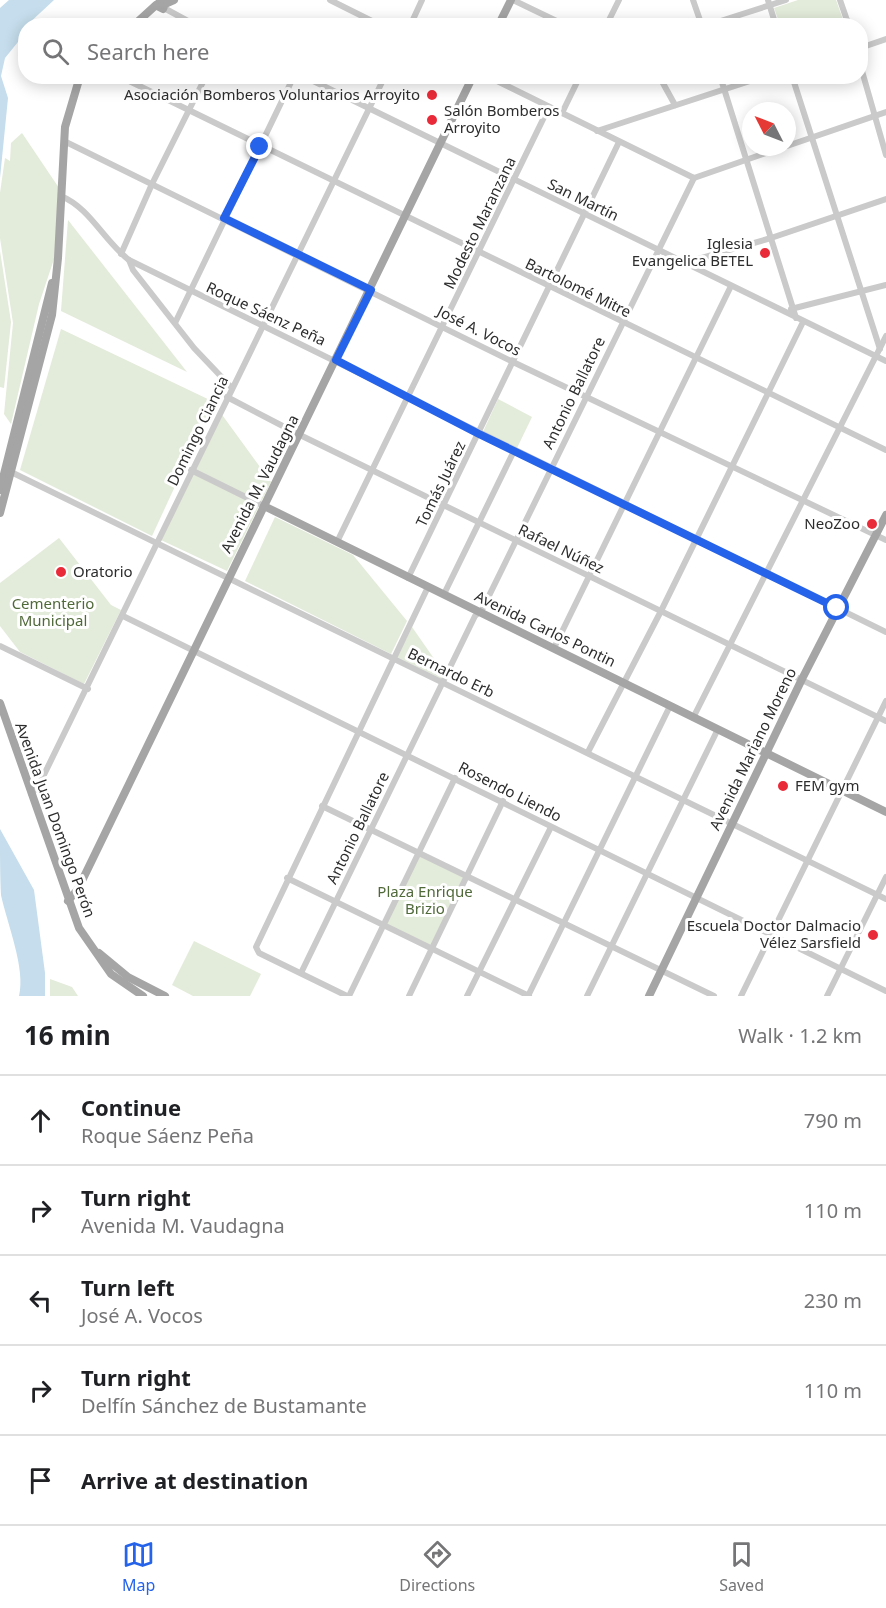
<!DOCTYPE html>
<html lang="en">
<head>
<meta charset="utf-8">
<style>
  body { margin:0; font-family:"Noto Sans",sans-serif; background:#f2f2f2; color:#202124 }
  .compass { position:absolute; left:742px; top:102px; width:54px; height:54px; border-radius:50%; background:#fff; box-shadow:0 3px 15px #0003; rotate:312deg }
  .stop { position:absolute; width:18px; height:18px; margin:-14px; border:4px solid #2563eb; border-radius:50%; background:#fff }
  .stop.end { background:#2563eb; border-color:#fff; box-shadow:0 2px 6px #0008 }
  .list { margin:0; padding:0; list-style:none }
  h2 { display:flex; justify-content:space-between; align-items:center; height:78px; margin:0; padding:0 24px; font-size:26px }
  h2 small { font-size:20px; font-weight:400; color:#757577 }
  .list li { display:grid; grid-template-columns:39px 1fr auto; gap:18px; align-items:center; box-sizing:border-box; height:90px; padding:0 24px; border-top:2px solid #e0e0e0 }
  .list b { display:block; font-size:22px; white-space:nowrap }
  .list p { margin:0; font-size:20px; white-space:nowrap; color:#757577 }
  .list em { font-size:20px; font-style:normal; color:#757577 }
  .icon { flex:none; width:33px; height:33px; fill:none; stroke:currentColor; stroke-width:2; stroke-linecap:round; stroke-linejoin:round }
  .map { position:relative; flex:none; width:886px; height:996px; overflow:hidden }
  .search { position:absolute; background:#fff; box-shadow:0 3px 15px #0003; left:18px; right:18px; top:18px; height:66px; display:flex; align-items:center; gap:15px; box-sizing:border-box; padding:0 21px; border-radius:24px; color:#757577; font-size:22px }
  .sheet { height:528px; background:#fff }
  nav { display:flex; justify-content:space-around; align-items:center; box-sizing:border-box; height:84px; border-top:2px solid #e0e0e0; background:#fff; font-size:16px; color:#757577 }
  nav a { display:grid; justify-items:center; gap:3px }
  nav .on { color:#2563eb }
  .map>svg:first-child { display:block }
  .green { fill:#e3ebda }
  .water { fill:#c5ddec }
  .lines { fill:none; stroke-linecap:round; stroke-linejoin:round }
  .minor { stroke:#cacaca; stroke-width:6 }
  .major { stroke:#a5a5a5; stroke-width:8 }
  .route { stroke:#2563eb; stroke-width:8 }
  .poi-dot { fill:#e92a39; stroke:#fff; stroke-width:2 }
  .labels { text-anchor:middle; stroke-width:6; stroke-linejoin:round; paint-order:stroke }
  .poi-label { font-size:15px; fill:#2d2d2d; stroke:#fff; text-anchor:end }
  .street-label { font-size:15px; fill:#2d2d2d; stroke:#fff }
  .park-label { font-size:15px; fill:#506939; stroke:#fff }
</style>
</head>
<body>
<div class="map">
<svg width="886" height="996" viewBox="0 0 886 996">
  <rect width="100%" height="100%" fill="#fff"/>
  <g class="green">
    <path d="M798,0h38l9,25h-65l-6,-17z"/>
    <path d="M22,133l37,55 -4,68 -16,48 -28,120 -7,-10 9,-91 -13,-85v-45l5,-35 5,3 1,-18z"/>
    <path d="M68,220l119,152 -126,-61z"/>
    <path d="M0,251l11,71 -7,66 -4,-1z"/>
    <path d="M61,329l153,73 -62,134 -132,-66z"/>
    <path d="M498,399l34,18 -16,33 -34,-16z"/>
    <path d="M220,412l51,70 -44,89 -66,-31z"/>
    <path d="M275,517l78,38 54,66 -16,33 -146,-73z"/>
    <path d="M59,538l52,67 10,5 -37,74 -64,-32 -20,-26v-43z"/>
    <path d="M412,627l32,46 -3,6 -44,-22z"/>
    <path d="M419,855l47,22 -34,70 -47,-23z"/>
    <path d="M194,941l67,33 -11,22h-57l-21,-11z"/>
    <path d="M50,979l22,8 6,9h-28z"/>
  </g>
  <g class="water">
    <path d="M9,0h45l-28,26 -4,11 -17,21 -4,18 7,22 -8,80v-170z"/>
    <path d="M0,829l34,61 11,83v23h-26c7,-27 -12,-73 -18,-101 -1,-20 -1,-45 -1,-66z"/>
  </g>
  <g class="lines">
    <g class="minor">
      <path d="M330,0l52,26"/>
      <path d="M513,0l54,26"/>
      <path d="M693,0l9,26"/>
      <path d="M768,0l8,26"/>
      <path d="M840,0l9,26"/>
      <path d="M164,8l33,18"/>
      <path d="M410,26l12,-26"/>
      <path d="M606,26l13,-26"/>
      <path d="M705,26l81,-26"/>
      <path d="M860,48l26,-9"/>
      <path d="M860,64l26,91"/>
      <path d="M119,76l767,374"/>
      <path d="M303,76l583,285"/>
      <path d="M487,76l207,102"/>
      <path d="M659,76l16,29"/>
      <path d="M720,76l76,242"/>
      <path d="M792,76l88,273"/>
      <path d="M562,113l18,-37"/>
      <path d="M597,131l168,-55"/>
      <path d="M64,141l449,221 373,178"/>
      <path d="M787,146l99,-34"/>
      <path d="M694,178l89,-31"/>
      <path d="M61,196c29,12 43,45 68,64l757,372"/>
      <path d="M121,254l31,-70 54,-108"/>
      <path d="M129,260l4,10 61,78 38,40"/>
      <path d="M684,263l87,-25 115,-39"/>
      <path d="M791,309l95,-24"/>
      <path d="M175,323l119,-247"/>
      <path d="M227,397l73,38 586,286"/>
      <path d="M191,470l73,36"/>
      <path d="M9,471l877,428"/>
      <path d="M337,542l212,-435"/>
      <path d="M408,578l211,-436"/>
      <path d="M444,594l70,-143"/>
      <path d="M123,616l763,375"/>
      <path d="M0,646l88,43"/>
      <path d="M554,648l177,-362"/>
      <path d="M693,718l193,-382"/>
      <path d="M588,752l73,-141 142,-289"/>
      <path d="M31,794l7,-7 347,-711"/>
      <path d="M322,806l392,190"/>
      <path d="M287,878l242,118"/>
      <path d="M301,973l174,-357 7,-6 212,-432"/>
      <path d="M347,996l-88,-43 -3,-6 172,-360"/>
      <path d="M349,996l106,-218"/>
      <path d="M409,996l94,-195"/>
      <path d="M467,996l84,-169"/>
      <path d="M528,996l142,-290"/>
      <path d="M587,996l131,-267"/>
      <path d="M741,996l145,-295"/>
      <path d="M827,996l59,-119"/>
    </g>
    <g class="major">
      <path d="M165,4l-5,-3 -3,5 6,3 2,-5 9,-4"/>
      <path d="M133,26l23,-21"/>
      <path d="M498,26l13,-26"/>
      <path d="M0,490l52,-207"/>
      <path d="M264,506l622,306"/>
      <path d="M0,513l52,-198 6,-57 7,-131 13,-44 4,-7"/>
      <path d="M0,703l79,225 32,46 32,22"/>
      <path d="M68,901l10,-12 395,-813"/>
      <path d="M99,953l29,24 37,19"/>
      <path d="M649,996l153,-317 84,-164"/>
    </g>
  </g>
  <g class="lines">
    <path class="route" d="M260,147l-36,71 147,72 -35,70 143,74 358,174"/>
  </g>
  <g class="poi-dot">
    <circle cx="432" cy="95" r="6"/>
    <circle cx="432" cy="120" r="6"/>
    <circle cx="765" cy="253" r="6"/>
    <circle cx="872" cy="524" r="6"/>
    <circle cx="61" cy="572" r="6"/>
    <circle cx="783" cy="786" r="6"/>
    <circle cx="873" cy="935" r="6"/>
  </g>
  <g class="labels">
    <g class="poi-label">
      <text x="420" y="100">Asociación Bomberos Voluntarios Arroyito</text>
      <text x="444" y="116" text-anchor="start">Salón Bomberos<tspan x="444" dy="17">Arroyito</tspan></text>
      <text x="753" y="249">Iglesia<tspan x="753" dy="17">Evangelica BETEL</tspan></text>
      <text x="860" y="529">NeoZoo</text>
      <text x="73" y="577" text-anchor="start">Oratorio</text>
      <text x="795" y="791" text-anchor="start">FEM gym</text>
      <text x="861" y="931">Escuela Doctor Dalmacio<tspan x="861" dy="17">Vélez Sarsfield</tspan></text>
    </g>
    <g class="street-label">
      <text transform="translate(583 200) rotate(26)" y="5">San Martín</text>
      <text transform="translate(480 223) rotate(-64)" y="5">Modesto Maranzana</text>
      <text transform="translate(578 288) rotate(26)" y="5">Bartolomé Mitre</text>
      <text transform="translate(266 314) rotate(25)" y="5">Roque Sáenz Peña</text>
      <text transform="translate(479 331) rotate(27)" y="5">José A. Vocos</text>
      <text transform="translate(574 393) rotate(-64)" y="5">Antonio Ballatore</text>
      <text transform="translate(198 431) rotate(-64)" y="5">Domingo Ciancia</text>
      <text transform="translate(260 484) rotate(-63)" y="5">Avenida M. Vaudagna</text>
      <text transform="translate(441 484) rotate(-64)" y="5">Tomás Juárez</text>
      <text transform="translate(561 549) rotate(26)" y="5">Rafael Núñez</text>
      <text transform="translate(545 629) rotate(26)" y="5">Avenida Carlos Pontin</text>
      <text transform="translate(451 673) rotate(26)" y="5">Bernardo Erb</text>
      <text transform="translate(753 749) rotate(-64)" y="5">Avenida Mariano Moreno</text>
      <text transform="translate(510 792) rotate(27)" y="5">Rosendo Liendo</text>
      <text transform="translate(55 820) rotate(70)" y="5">Avenida Juan Domingo Perón</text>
      <text transform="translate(358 828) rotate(-64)" y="5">Antonio Ballatore</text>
    </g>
    <g class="park-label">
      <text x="53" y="609">Cementerio<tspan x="53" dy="17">Municipal</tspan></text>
      <text x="425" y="897">Plaza Enrique<tspan x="425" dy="17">Brizio</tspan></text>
    </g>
  </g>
</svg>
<svg class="compass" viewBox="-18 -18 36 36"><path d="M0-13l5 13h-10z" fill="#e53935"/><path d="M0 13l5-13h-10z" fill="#757577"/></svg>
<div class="stop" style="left:837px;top:608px"></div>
<div class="stop end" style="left:260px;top:147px"></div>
<div class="search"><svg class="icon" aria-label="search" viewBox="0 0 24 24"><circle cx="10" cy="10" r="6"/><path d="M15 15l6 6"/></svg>Search here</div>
</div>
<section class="sheet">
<h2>16 min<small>Walk · 1.2 km</small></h2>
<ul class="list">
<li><svg class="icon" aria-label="ahead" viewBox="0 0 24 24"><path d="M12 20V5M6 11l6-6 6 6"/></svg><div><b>Continue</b><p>Roque Sáenz Peña</p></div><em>790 m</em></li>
<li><svg class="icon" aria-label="right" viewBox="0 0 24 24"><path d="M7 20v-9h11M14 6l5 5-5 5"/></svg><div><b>Turn right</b><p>Avenida M. Vaudagna</p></div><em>110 m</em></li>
<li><svg class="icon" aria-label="left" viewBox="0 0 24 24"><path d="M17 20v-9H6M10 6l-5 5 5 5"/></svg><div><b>Turn left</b><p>José A. Vocos</p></div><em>230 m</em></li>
<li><svg class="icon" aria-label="right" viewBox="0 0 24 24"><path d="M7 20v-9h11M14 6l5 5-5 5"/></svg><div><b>Turn right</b><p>Delfín Sánchez de Bustamante</p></div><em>110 m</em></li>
<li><svg class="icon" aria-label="arrive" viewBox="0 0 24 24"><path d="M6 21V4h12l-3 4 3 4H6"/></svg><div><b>Arrive at destination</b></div></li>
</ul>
</section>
<nav>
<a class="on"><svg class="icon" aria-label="map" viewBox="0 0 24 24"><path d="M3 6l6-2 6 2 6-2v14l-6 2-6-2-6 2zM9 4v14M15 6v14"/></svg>Map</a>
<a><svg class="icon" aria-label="directions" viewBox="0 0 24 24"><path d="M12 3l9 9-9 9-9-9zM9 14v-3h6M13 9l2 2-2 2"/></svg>Directions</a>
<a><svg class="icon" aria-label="saved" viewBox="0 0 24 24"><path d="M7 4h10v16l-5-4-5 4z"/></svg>Saved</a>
</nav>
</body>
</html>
